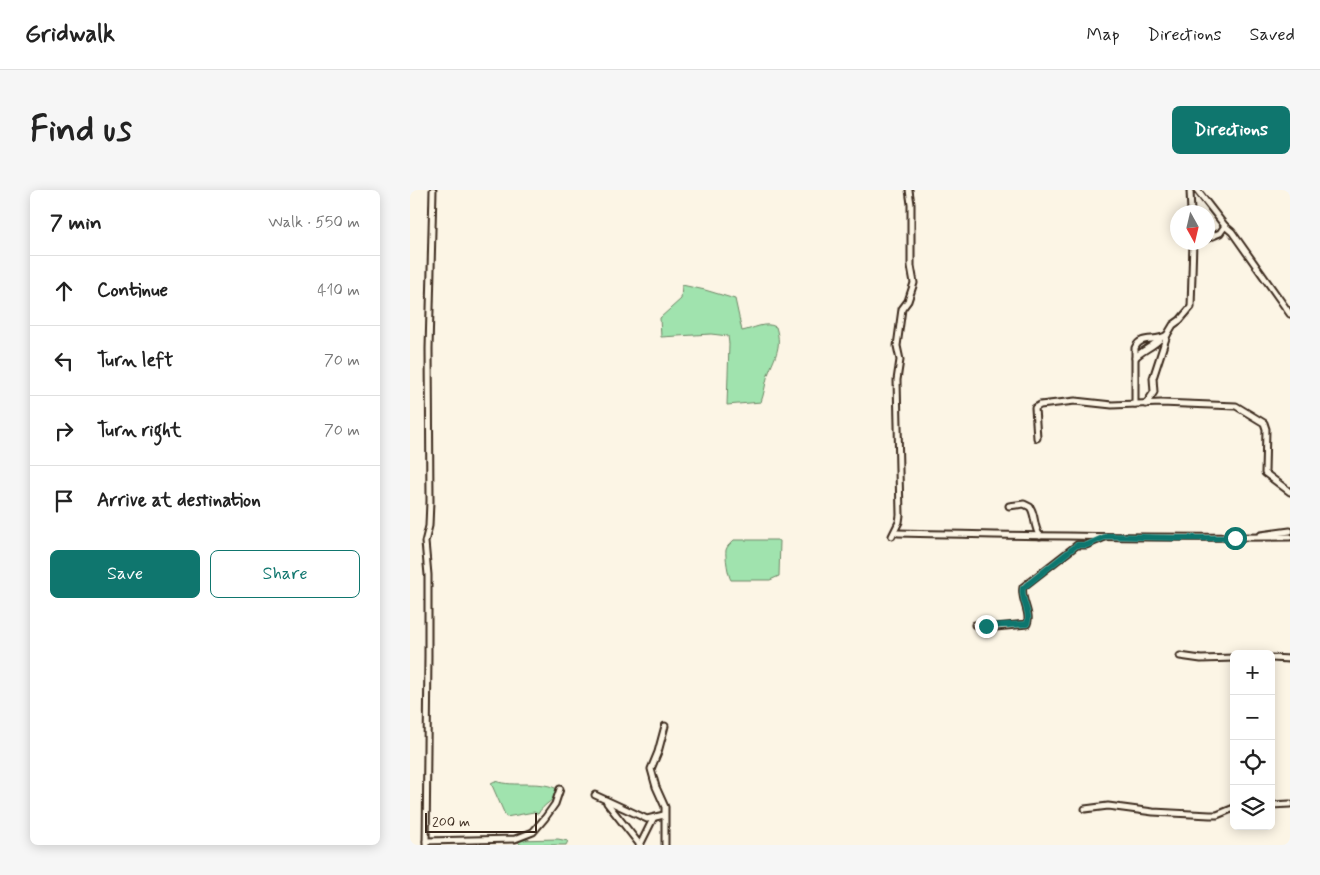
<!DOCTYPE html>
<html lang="en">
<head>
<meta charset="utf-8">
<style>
  body { margin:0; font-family:Mynerve,sans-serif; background:#f6f6f6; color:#222 }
  .controls { position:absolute; right:15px; bottom:15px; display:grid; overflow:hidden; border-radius:8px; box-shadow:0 2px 12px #0003 }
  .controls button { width:45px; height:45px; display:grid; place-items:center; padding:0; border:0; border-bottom:1px solid #e0e0e0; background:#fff; color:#222; font:25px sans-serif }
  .compass { position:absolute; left:760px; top:15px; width:45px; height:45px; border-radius:50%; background:#fff; box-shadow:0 2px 12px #0003; rotate:172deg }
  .scale { position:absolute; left:15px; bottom:12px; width:112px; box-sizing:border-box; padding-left:5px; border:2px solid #3b2a1e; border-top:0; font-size:14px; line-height:18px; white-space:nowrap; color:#3b2a1e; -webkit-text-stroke:4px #fcf5e5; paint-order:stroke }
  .stop { position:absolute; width:15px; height:15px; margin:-11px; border:4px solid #0f766e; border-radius:50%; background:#fff }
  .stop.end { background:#0f766e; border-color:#fff; box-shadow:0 1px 5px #0008 }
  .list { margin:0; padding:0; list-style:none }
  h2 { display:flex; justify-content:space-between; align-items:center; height:65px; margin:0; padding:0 20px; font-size:21px }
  h2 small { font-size:16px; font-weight:400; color:#767676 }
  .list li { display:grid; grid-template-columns:32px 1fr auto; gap:15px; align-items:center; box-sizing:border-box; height:70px; padding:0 20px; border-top:1px solid #e0e0e0 }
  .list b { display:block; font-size:19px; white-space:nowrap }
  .list em { font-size:16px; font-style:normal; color:#767676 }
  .actions { display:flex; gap:10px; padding:15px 20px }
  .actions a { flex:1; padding:11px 0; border:1px solid #0f766e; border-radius:8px; text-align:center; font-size:18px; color:#0f766e }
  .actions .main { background:#0f766e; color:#fff }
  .icon { flex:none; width:28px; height:28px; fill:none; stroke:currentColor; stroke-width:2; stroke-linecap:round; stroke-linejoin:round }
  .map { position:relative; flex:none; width:880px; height:655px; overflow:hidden; border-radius:8px }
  header { display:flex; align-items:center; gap:30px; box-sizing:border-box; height:70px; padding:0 25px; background:#fff; border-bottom:1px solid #e0e0e0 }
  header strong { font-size:24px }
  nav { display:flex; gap:28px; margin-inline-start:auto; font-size:18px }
  .intro { display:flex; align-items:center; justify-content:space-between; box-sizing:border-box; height:120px; padding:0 30px }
  h1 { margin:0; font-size:35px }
  .button { padding:12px 22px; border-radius:8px; background:#0f766e; color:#fff; font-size:18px; font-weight:700 }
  main { display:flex; gap:30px; padding:0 30px }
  aside { flex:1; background:#fff; border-radius:8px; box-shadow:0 2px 12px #0003 }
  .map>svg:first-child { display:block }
  .green { fill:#a0e3ae; stroke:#6e8666 }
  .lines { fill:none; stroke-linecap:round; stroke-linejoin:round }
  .minor-casing { stroke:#3b2a1e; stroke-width:9 }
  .minor { stroke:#fcf5e5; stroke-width:5 }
  .route { stroke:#0f766e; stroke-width:6 }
</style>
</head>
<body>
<header>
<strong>Gridwalk</strong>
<nav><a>Map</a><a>Directions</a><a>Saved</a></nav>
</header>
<div class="intro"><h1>Find us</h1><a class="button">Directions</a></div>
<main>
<aside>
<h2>7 min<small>Walk · 550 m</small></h2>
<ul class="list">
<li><svg class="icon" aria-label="ahead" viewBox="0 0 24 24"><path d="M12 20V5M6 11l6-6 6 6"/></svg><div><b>Continue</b></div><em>410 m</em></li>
<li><svg class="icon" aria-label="left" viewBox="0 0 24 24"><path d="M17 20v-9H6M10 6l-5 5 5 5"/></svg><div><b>Turn left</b></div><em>70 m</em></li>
<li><svg class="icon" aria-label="right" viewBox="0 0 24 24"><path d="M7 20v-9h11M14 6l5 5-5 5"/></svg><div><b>Turn right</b></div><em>70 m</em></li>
<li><svg class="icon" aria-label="arrive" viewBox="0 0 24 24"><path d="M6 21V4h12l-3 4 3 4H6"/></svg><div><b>Arrive at destination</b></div></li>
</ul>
<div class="actions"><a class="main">Save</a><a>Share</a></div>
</aside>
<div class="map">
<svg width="880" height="655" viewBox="0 0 880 655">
  <rect width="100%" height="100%" fill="#fcf5e5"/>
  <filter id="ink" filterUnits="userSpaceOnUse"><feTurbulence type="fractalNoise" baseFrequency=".02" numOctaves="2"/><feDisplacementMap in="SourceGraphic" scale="10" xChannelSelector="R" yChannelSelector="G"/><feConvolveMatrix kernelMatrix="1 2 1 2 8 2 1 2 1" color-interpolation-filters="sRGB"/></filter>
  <g filter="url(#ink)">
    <g class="green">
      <path d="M272,95l23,5 30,9 7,32c11,-2 23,-10 34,-4 7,23 -3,31 -9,51 -2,8 -3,16 -6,24l-34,3 2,-61 -1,-8 -17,-2 -50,3 -1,-19 21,-19z"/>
      <path d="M324,350h43l3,1 -1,35 -9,4h-39c-3,-4 -6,-25 -5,-30 1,-4 5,-7 8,-10z"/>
      <path d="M85,591c19,7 46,-2 64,9 -3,10 -16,14 -21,24l-4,-2 -28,5 -15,-34z"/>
      <path d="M148,649l10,2 -2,4h-45l-5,-5z"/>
    </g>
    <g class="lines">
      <defs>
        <g id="minor">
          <path d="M787,0l28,36 7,6 58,82"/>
          <path d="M780,1l1,21"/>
          <path d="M798,48l12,-5 5,-7"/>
          <path d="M725,168c7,-8 18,-11 25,-19"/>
          <path d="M725,214v-56c6,-14 21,-5 32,-13"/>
          <path d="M736,214l8,-12 -1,-14 14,-43 6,-10 7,-5 11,-13 2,-65"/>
          <path d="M627,248l-2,-30 5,-3 35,-4 37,4 49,-2 75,3 28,17 2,6 -1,44 25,19"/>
          <path d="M599,316l15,-2 6,3c6,8 3,20 10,29"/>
          <path d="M488,343c131,3 261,5 392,4"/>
          <path d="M851,345l29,-4"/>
          <path d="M482,346l7,-14 1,-7 -3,-135 3,-20 -3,-14 5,-37 6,-8 6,-18 -3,-17v-62l-2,-14"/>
          <path d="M565,435l21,2 31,-3c5,-10 -7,-25 -4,-37l54,-42h9l19,-8"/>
          <path d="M770,466l21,3 33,-1"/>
          <path d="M861,468l19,1"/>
          <path d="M185,605l52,24 17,-4"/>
          <path d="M197,613l33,42"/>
          <path d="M861,615l19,-1"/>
          <path d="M675,619l23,-3 45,6 57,3h7l17,-7"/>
          <path d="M16,651l89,-2 18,-7 12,-14 10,-14 5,-15"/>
          <path d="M16,655l2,-190v-80l-3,-33 4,-16 1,-25 -1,-152 4,-159"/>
          <path d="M230,655l13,-26"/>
          <path d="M255,655v-38l-9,-20 -5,-18 7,-17 7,-26"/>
        </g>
      </defs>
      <use href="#minor" class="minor-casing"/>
      <use href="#minor" class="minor"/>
    </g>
  </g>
  <g class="lines" filter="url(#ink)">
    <path class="route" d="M576,436l41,-2c5,-10 -7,-25 -4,-36l54,-43h10l20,-9 71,2h57"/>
  </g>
</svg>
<div class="controls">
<button>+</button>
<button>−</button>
<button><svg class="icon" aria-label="locate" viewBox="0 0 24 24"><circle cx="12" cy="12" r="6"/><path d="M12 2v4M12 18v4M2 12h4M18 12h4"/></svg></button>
<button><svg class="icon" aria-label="layers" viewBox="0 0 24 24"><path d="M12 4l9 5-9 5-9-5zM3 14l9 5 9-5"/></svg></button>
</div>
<svg class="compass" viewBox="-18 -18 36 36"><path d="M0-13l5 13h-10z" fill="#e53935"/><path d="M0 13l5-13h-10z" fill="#767676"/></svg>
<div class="scale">200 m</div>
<div class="stop" style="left:825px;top:348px"></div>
<div class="stop end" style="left:576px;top:436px"></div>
</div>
</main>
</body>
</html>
